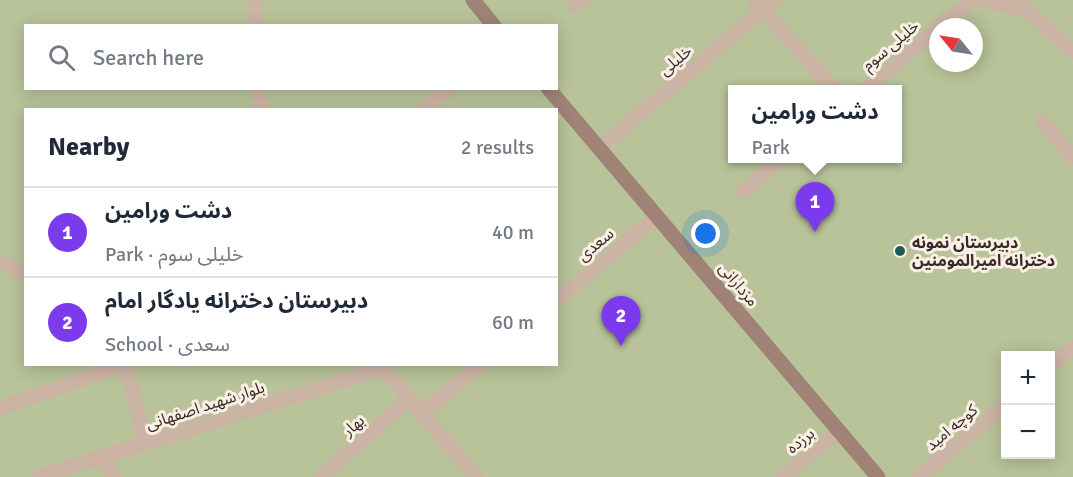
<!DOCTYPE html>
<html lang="en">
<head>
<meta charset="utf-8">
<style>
  body { margin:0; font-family:Signika,"Noto Sans Arabic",sans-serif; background:#f2f2f3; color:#1f2937 }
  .controls { position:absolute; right:18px; bottom:18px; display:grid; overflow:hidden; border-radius:0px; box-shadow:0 3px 15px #0003 }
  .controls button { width:54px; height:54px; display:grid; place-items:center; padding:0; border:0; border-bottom:2px solid #e0e1e3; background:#fff; color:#1f2937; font:30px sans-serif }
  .compass { position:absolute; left:929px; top:18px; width:54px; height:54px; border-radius:50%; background:#fff; box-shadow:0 3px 15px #0003; rotate:300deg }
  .you { position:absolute; left:706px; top:234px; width:21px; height:21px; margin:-15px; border:4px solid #fff; border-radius:50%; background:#1a73e8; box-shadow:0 0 0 9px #1a73e833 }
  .badge { display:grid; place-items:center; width:39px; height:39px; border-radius:50%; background:#7c3aed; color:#fff; font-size:20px; font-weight:700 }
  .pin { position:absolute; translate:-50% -50px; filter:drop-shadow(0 2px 3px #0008) }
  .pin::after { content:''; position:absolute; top:32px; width:21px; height:18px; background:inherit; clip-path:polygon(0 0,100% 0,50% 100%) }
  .popup { position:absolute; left:728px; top:85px; width:174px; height:78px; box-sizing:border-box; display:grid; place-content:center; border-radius:0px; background:#fff; filter:drop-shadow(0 2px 4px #0005); font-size:20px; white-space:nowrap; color:#747a83 }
  .popup b { font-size:22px; color:#1f2937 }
  .popup::after { content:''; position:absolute; left:50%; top:100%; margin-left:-12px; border:12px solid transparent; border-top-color:#fff }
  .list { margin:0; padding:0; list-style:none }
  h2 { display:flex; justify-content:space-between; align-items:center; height:78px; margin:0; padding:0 24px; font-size:26px }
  h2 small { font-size:20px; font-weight:400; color:#747a83 }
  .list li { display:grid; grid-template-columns:39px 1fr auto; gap:18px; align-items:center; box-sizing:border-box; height:90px; padding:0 24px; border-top:2px solid #e0e1e3 }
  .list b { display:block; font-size:22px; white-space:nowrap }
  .list p { margin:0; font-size:20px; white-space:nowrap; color:#747a83 }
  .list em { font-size:20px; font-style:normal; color:#747a83 }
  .icon { flex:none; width:33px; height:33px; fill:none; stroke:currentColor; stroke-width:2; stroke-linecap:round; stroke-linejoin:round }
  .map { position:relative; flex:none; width:1073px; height:477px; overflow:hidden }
  .search { position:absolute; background:#fff; box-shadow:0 3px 15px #0003; left:24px; top:24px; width:534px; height:66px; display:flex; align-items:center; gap:15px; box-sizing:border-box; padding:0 21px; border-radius:0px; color:#747a83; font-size:22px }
  .panel { position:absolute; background:#fff; box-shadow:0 3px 15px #0003; left:24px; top:108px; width:534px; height:258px; border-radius:0px }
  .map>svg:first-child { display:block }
  .green { fill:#b8c399; fill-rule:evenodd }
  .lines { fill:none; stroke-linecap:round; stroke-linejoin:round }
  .minor { stroke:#ccb4a5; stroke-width:15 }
  .tertiary { stroke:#ccb4a5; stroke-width:15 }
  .secondary { stroke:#a08376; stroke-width:15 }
  .poi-dot { fill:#195b5b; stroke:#fbf0e6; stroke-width:2 }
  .labels { text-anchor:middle; stroke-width:6; stroke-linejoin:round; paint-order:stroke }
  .street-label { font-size:16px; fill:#372b27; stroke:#fbf0e6 }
  .poi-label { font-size:16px; font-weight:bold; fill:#372b27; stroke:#fbf0e6; text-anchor:start }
</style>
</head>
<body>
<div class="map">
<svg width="1073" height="477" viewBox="0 0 1073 477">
  <rect width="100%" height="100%" fill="#f3e5da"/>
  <path class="green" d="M0,0h1073v477h-1073zM26,26h530v62h-530zM938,27h36v36h-36zM732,89h166v69h-166zM26,110h530v254h-530zM1006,356h44v98h-44z"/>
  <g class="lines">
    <g class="minor">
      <path d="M254,0l1,26"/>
      <path d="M754,0l80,89"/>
      <path d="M982,0l46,11"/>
      <path d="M1017,0l56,52"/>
      <path d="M575,6l7,-6"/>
      <path d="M939,27l32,-27"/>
      <path d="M259,88l1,22"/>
      <path d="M866,89l72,-61"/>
      <path d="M424,110l25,-22"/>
      <path d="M1042,121l31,36"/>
      <path d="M600,148l174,-148"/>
      <path d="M744,191l39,-33"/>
      <path d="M0,262l26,11"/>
      <path d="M556,301l102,-86"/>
      <path d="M125,364l21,79"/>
      <path d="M1050,366l23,-19"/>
      <path d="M422,414l59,-50"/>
      <path d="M102,457l13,20"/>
      <path d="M321,477l88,-78"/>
      <path d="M783,477l56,-46"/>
      <path d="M919,477l87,-73"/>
    </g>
    <g class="tertiary">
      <path d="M380,364l96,113"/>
      <path d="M0,408l127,-44"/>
      <path d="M39,477l344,-109"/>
    </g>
    <g class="secondary">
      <path d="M473,0l21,26"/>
      <path d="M548,88l330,389"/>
    </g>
  </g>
  <circle class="poi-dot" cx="900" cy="251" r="6"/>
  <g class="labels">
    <g class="street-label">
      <text transform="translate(890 45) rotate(-40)" y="6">خلیلی سوم</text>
      <text transform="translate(675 60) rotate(-40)" y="6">خلیلی</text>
      <text transform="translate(595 244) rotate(-40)" y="6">سعدی</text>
      <text transform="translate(739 284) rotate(50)" y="6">مزدارانی</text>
      <text transform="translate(205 405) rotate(-18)" y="6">بلوار شهید اصفهانی</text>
      <text transform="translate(353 425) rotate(-41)" y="6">بهار</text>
      <text transform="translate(951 427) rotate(-40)" y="6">کوچه امید</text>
      <text transform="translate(800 440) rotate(-39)" y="6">برزده</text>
    </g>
    <g class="poi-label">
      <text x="912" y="248">دبیرستان نمونه<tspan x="912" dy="18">دخترانه امیرالمومنین</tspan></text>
    </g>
  </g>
</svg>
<div class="controls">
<button>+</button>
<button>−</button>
</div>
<svg class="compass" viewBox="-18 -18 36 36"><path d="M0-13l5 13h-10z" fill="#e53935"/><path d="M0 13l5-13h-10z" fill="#747a83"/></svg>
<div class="you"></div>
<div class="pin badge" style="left:815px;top:232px">1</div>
<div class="popup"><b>دشت ورامین</b>Park</div>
<div class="pin badge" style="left:621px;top:346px">2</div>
<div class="search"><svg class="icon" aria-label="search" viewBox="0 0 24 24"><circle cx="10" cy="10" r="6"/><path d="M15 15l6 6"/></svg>Search here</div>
<section class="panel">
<h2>Nearby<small>2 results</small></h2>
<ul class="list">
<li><span class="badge">1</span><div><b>دشت ورامین</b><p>Park · خلیلی سوم</p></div><em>40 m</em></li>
<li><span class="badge">2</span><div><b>دبیرستان دخترانه یادگار امام</b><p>School · سعدی</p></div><em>60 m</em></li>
</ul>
</section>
</div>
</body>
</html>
